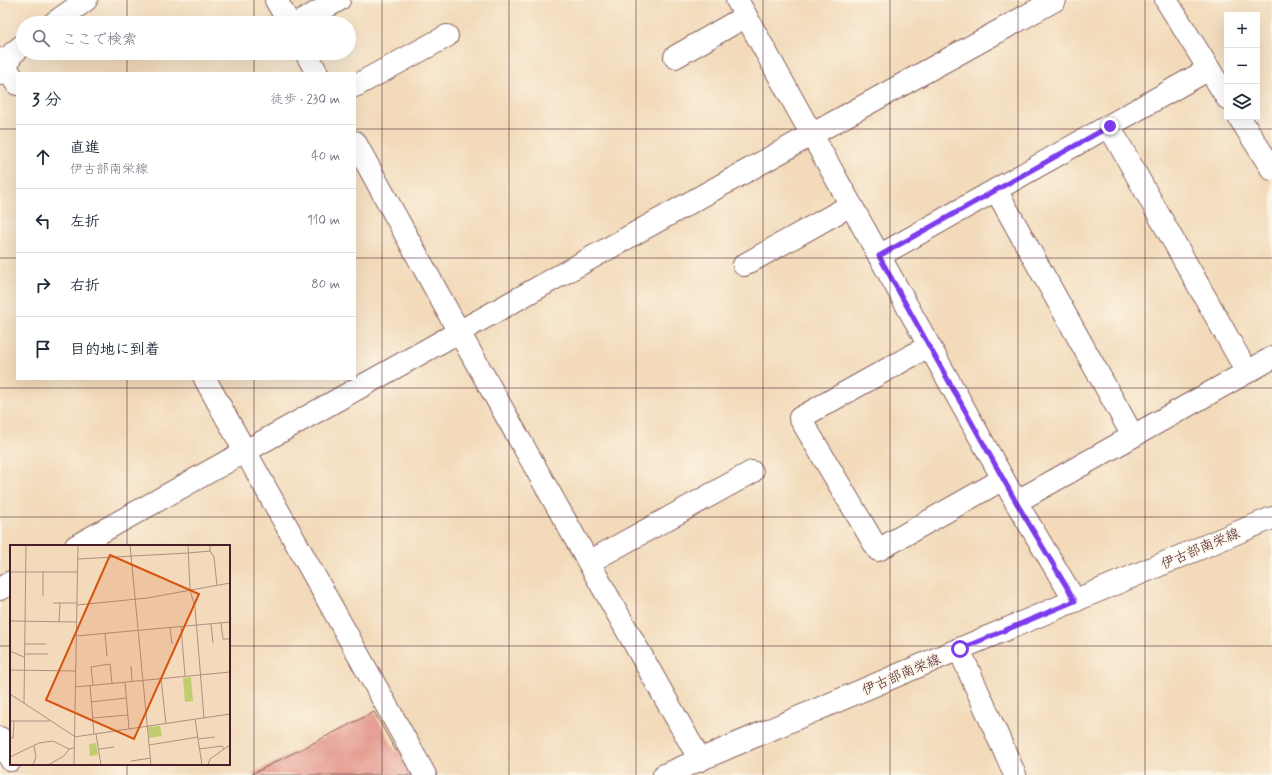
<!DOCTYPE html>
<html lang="ja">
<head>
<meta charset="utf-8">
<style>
  body { margin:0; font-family:Mynerve,"Klee One",sans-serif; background:#f2f2f3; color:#1f2937 }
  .controls { position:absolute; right:12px; top:12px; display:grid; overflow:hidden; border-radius:0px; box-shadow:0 4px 16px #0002 }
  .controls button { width:36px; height:36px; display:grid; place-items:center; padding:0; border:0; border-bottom:1px solid #e0e1e3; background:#fff; color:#1f2937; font:20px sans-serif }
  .stop { position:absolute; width:12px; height:12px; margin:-9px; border:3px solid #7c3aed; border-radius:50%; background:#fff }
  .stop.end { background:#7c3aed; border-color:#fff; box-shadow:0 1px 4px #0008 }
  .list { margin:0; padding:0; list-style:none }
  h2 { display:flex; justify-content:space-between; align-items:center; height:52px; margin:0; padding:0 16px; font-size:17px }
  h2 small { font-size:13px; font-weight:400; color:#747a83 }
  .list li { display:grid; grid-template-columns:26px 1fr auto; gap:12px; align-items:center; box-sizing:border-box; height:64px; padding:0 16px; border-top:1px solid #e0e1e3 }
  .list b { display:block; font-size:15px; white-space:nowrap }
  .list p { margin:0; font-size:13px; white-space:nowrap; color:#747a83 }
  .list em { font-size:13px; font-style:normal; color:#747a83 }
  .icon { flex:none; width:22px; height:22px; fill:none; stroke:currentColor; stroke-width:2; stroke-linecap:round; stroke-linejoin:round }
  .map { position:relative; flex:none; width:1272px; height:775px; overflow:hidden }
  .search { position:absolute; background:#fff; box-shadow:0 4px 16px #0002; left:16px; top:16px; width:340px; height:44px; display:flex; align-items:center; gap:10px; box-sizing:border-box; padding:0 14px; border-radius:22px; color:#747a83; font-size:15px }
  .panel { position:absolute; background:#fff; box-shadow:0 4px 16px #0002; left:16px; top:72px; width:340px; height:308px; border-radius:0px }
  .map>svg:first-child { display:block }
  .building { fill:#e18e84 }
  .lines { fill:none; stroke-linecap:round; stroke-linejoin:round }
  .street-casing { stroke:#85605d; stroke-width:24 }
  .secondary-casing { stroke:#85605d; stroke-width:24 }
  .street { stroke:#fff; stroke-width:22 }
  .secondary { stroke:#fff; stroke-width:22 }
  .route { stroke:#7c3aed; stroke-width:5 }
  .grid { fill:none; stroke:#4a1f2b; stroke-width:1; stroke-opacity:0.55 }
  .labels { text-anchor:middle; stroke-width:3; stroke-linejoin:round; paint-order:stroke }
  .street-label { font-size:14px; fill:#4a1f2b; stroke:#fcf5e5 }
  .inset-road { fill:none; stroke:#af8f81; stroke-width:1 }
  .view { fill:#d8530f; fill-opacity:0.15; stroke:#d8530f; stroke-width:2 }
  .inset-edge { fill:none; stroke:#4a1f2b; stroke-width:2 }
</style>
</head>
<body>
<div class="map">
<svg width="1272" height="775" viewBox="0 0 1272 775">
  <rect width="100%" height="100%" fill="#fcf5e5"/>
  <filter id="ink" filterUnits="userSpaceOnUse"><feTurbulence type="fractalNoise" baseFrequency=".025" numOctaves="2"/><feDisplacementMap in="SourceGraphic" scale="8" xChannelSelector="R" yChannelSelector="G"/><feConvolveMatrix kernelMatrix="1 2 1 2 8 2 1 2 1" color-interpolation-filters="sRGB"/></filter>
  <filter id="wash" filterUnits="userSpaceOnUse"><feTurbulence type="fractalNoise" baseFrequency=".012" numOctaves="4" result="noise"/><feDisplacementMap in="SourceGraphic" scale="16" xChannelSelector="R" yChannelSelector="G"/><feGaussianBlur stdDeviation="0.9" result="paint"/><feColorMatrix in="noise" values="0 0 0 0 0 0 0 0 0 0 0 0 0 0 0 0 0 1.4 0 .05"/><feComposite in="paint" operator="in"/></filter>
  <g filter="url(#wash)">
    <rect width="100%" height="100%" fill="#f2daba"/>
    <g id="blocks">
      <path class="building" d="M374,712l22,39 4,-2 15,26h-165z"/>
    </g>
  </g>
  <g filter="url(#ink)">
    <use href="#blocks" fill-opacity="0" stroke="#85605d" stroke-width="1"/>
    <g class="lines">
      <defs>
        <g id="street">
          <path d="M276,0l13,23"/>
          <path d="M737,0l279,502 59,99"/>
          <path d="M1166,0l61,98"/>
          <path d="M54,23l32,-23"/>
          <path d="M298,23l41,-23"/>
          <path d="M306,53l11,20"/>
          <path d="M675,57l71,-41"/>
          <path d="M0,59l17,25"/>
          <path d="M0,74l6,-7 6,-13 11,-9"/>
          <path d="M355,86l92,-50"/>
          <path d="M1239,117l33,52"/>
          <path d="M1109,126l138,246"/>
          <path d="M355,142l104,190 241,428"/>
          <path d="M996,190l137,246"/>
          <path d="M879,256l330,-187"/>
          <path d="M744,265l107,-60"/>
          <path d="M929,346l-129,72 78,132 125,-71"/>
          <path d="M205,379l220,396"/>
          <path d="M1016,502l256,-144"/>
          <path d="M76,546l735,-411 244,-135"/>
          <path d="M589,562l163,-90"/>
          <path d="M0,589l11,-7"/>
          <path d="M959,649l56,126"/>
          <path d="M0,738l11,22"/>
        </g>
        <path id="secondary" d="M664,775l295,-126 313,-131"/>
      </defs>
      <use href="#street" class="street-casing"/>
      <use href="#secondary" class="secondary-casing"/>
      <use href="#street" class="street"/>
      <use href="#secondary" class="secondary"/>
    </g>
  </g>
  <g class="lines" filter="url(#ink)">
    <path class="route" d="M960,649l115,-48 -59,-99 -137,-246 231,-130"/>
  </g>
  <path class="grid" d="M127,0v23M254,0v23M382,0v775M509,0v775M636,0v775M763,0v775M890,0v775M1018,0v775M1145,0v775M127,53v20M254,53v20M0,129h17M355,129h917M0,258h17M355,258h917M127,379v167M254,379v396M0,388h1272M0,517h1272M0,646h11M229,646h1043M127,764v11"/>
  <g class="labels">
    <g class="street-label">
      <text transform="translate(1200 548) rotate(-23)" y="5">伊古部南栄線</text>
      <text transform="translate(901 674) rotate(-23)" y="5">伊古部南栄線</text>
    </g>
  </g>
  <g transform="translate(10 545)">
    <rect width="220" height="220" fill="#f2daba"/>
    <path d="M181,132l2,24 -8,1 -2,-24zM150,181l2,10 -13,2 -1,-11zM86,198l2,12 -8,1 -1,-12z" fill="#c0cd6e"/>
    <path class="inset-road" d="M120,0l21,220M178,0l2,45 5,17 9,111M200,6l4,6 3,29M68,14l110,-6 22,-2v-6M0,27h68M33,51v-24M43,58h24M67,60l70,-7 83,-15M0,76l67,1M49,77l1,-19M211,78l2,16h7M201,79l2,19M171,81l4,50M160,82l2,17M95,88l2,23M66,91l154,-14M15,99h21M0,106l14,6M14,109h24M121,121l1,15M0,125l66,1M151,134l5,45M115,137l4,47M80,140l4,49M83,140l-2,-18 19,-3 2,19M65,142l155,-15M0,149l64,42M81,157l35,-4M14,158l2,-158M83,173l35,-3M185,174l7,46M0,176h40M86,189l5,31M64,192l156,-23M0,193h3l1,-17M188,194l17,-2M139,200l49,-8M89,204l15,-2M189,204l23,-3 2,3M0,212l29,-14 14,-2 16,8 5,-1M121,216l20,-3M23,220l3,-8 -2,-11M38,220l16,-9 5,-7M64,220l4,-220M198,220l2,-6 20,-14"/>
    <path class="view" d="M100,10l89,39 -65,145 -88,-39z"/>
    <rect width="220" height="220" class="inset-edge"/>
  </g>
</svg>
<div class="controls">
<button>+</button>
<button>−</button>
<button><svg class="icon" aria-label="layers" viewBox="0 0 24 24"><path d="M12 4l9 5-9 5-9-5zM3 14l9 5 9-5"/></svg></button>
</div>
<div class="stop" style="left:960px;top:649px"></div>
<div class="stop end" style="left:1110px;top:126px"></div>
<div class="search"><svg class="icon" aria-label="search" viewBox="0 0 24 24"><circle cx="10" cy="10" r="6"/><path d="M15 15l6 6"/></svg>ここで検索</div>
<section class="panel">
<h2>3 分<small>徒歩 · 230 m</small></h2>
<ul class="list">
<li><svg class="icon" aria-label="ahead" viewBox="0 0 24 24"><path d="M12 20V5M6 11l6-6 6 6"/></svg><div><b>直進</b><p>伊古部南栄線</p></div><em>40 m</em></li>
<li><svg class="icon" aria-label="left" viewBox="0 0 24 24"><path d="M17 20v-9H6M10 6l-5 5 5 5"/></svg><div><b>左折</b></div><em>110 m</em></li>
<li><svg class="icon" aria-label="right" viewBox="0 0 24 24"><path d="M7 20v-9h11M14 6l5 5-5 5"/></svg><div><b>右折</b></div><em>80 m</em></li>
<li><svg class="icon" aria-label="arrive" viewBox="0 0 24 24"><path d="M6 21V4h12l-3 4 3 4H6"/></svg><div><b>目的地に到着</b></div></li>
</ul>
</section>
</div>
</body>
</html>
